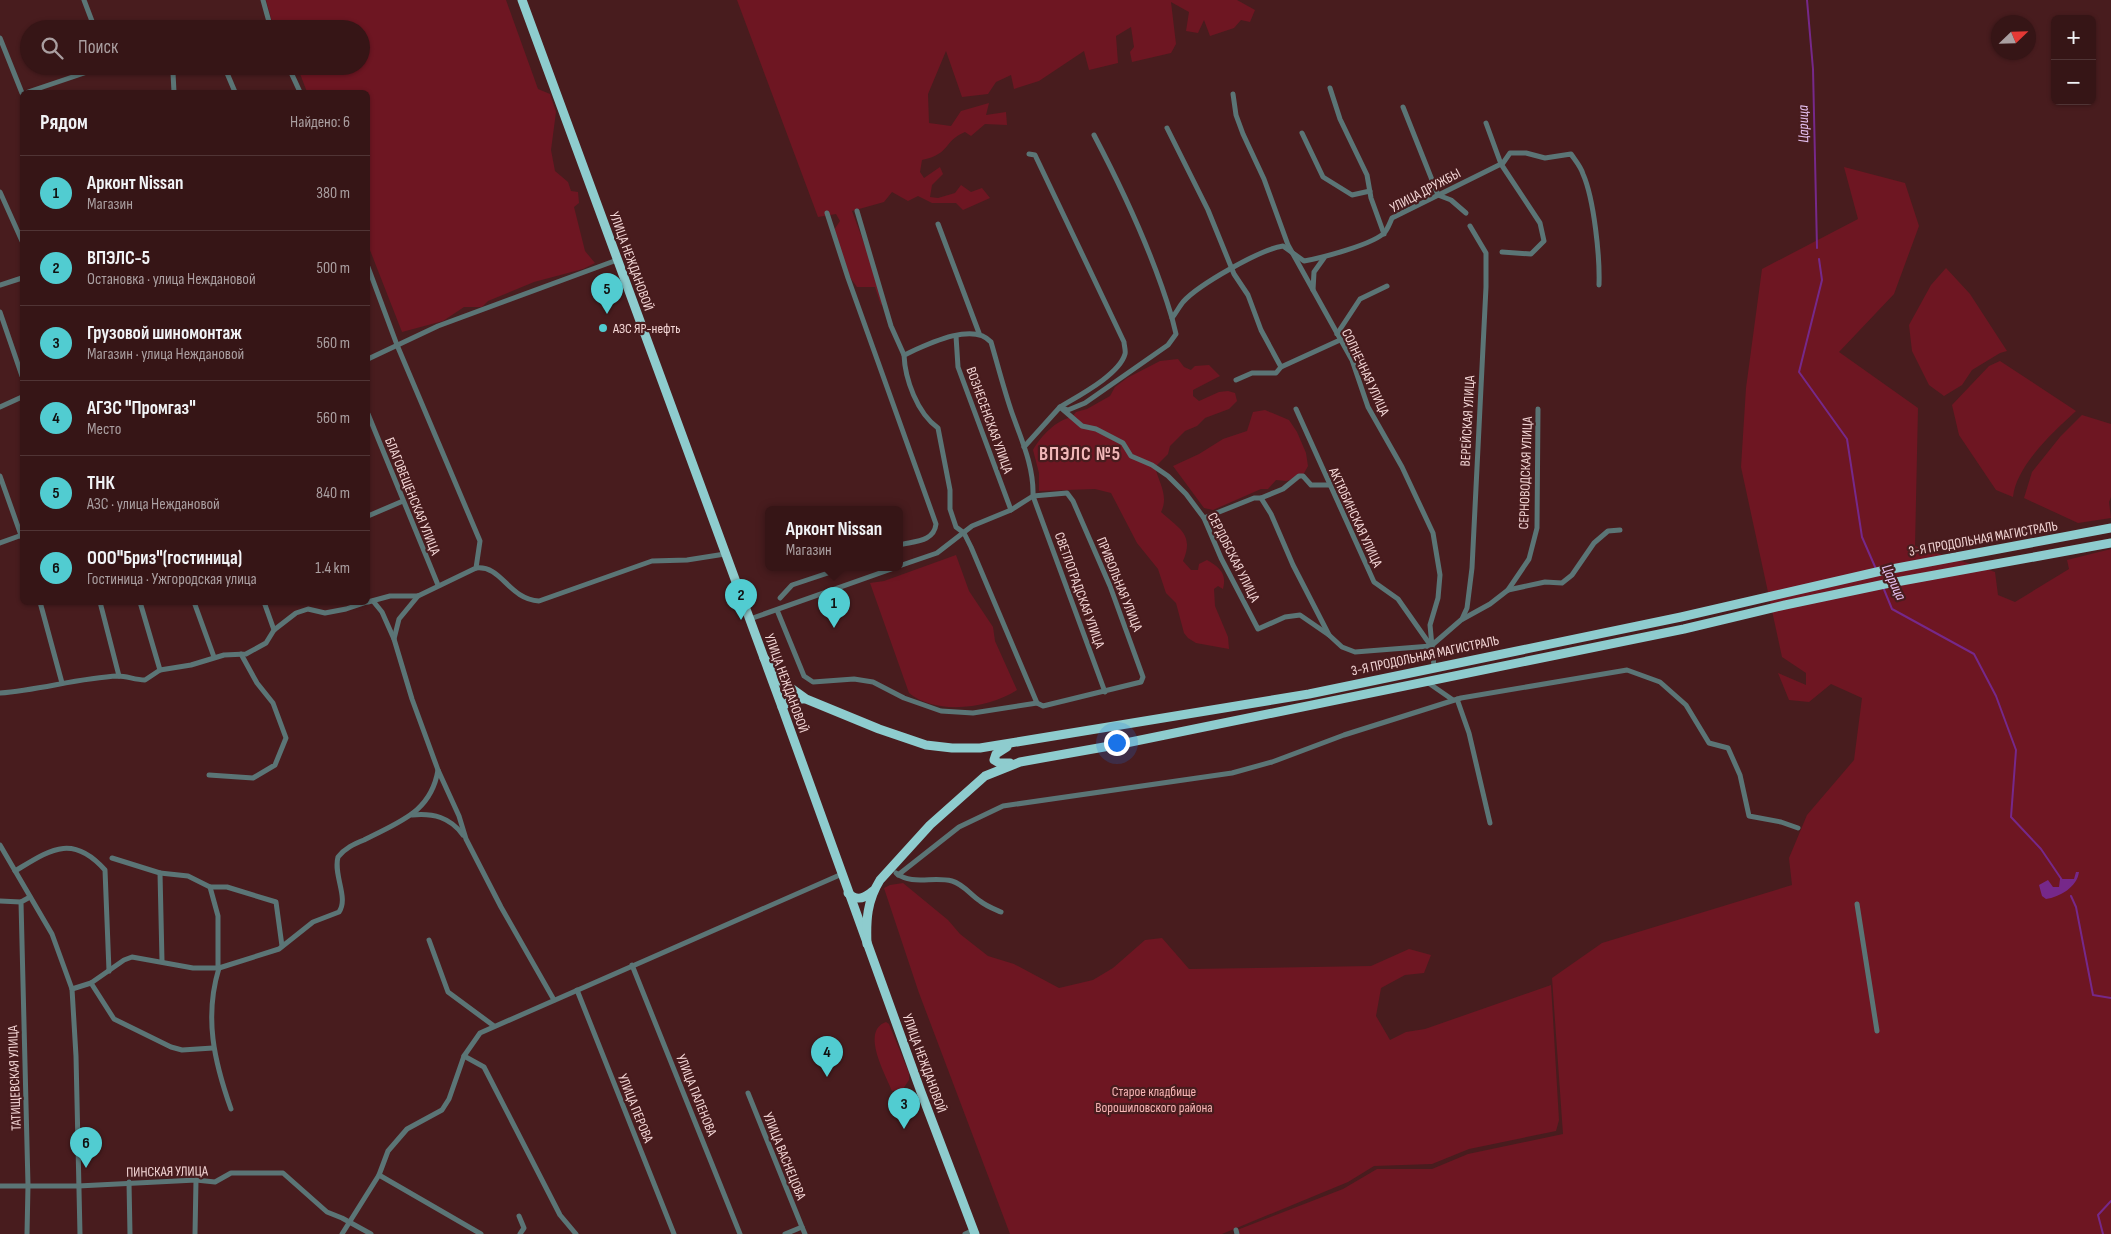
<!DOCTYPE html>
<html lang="ru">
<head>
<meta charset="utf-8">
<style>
  body { margin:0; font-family:"Sofia Sans Condensed",sans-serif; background:#3d1e1f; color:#f1f3f6 }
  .controls { position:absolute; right:15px; top:15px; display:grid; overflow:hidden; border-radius:8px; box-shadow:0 1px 4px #0004 }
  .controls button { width:45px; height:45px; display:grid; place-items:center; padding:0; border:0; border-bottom:1px solid #503435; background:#361516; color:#f1f3f6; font:25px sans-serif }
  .compass { position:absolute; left:1991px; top:15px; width:45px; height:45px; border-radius:50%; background:#361516; box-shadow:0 1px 4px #0004; rotate:67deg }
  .you { position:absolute; left:1116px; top:742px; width:18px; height:18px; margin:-12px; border:4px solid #fff; border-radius:50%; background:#1a73e8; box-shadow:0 0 0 8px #1a73e833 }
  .badge { display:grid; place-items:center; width:32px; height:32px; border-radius:50%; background:#51ccd1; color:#111; font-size:16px; font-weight:700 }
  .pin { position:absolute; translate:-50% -41px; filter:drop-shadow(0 1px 2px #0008) }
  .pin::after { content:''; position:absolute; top:26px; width:18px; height:15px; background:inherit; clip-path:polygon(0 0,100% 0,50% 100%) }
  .popup { position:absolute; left:765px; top:506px; width:138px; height:65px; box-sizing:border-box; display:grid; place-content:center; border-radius:8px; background:#361516; filter:drop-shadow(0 1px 4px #0005); font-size:16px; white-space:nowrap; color:#aa9fa1 }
  .popup b { font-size:19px; color:#f1f3f6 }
  .popup::after { content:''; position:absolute; left:50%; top:100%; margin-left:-10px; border:10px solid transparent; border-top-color:#361516 }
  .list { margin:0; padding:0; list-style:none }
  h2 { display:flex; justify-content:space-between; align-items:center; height:65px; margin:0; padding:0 20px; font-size:21px }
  h2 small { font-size:16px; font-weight:400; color:#aa9fa1 }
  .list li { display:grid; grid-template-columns:32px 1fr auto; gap:15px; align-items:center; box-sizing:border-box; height:75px; padding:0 20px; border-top:1px solid #503435 }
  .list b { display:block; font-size:19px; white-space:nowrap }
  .list p { margin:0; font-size:16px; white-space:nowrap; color:#aa9fa1 }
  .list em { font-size:16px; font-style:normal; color:#aa9fa1 }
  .icon { flex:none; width:28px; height:28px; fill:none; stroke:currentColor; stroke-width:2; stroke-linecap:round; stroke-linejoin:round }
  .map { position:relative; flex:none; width:2111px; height:1234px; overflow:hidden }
  .search { position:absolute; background:#361516; box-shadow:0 1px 4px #0004; left:20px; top:20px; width:350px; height:55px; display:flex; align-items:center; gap:12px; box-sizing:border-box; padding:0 18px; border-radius:28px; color:#aa9fa1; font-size:19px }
  .panel { position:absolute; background:#361516; box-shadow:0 1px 4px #0004; left:20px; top:90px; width:350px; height:515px; border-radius:8px }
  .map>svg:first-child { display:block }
  .green { fill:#6e1622 }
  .water { fill:#76288a }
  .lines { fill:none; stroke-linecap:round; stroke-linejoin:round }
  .stream { stroke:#76288a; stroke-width:2 }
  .minor { stroke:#5b7576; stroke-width:5 }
  .trunk { stroke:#8eccce; stroke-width:9 }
  .poi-dot { fill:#51ccd1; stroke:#481c1e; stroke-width:2 }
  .labels { text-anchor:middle; stroke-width:4.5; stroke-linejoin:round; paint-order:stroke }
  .street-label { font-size:14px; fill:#f4d6d6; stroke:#481c1e }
  .poi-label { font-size:14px; fill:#f4d6d6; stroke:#481c1e; text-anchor:start }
  .park-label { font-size:14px; fill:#f6b4b4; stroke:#481c1e }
  .water-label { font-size:15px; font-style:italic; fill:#e5c0f0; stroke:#481c1e }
  .district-label { font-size:19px; font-weight:bold; letter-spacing:1px; fill:#f2b8b8; stroke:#481c1e }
</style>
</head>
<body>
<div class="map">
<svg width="2111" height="1234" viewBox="0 0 2111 1234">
  <rect width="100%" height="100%" fill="#481c1e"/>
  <g class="green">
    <path d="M266,0h240l32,89 12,5 6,18 -5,38 4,21 13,11 3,9 7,1 1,11 -5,4 11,44 10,12 -12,6 -49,13 -46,19 -6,6h-18l-21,14 -41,11 -34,-87v-153h-61l-10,-26h64v-37h-87z"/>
    <path d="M737,0h500l18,10 -5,12 -9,-2 -7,8 -24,8 -6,-16 -6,13 -12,-2 3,-19 -18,-10 5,42 -5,9 -39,9 -2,-10 4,-5 -3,-20 -15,9 2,27 -29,7 -5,-19 -45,30 -25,8 -3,-14 -15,7 -8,12 -26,3 -16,-46 -18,43 1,29 22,3 10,-15 28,-8 -3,12 20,-3 1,13 -22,-1 -14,12 -6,-4c-22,9 -14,22 -43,28l-2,12 4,6 16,-11 3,7 -11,11 -2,12 8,1 17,-5 6,-8 10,7 11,-4 8,10 -27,12 -7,-7h-24l-14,-7 -10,5 -16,-9 -8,10 -32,9 34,91 -5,3 -6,-18h-18l-8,-11 -15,-46 6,-9 -4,-7 -18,3z"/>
    <path d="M1844,167l61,16 14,43 -25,68 -55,58 79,56 -3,138 80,26 3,23 17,7 54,-33 -2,-9 44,-11v685h-872l-2,-4 106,-41 34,-20h55l36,-15 95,-20 -11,-156 50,-35 190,-58 -3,-27 18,-43 47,-55 8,-62 -31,-14 -22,18 -20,-2 -11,-27 28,12v-12l-24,-16 -41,-190 5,-79 16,-119 96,-50z"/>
    <path d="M1946,268l24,26 37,57 -7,2 -28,17 -10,15 -18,11 -15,-11 -17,-34 -3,-26 22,-40z"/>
    <path d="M1178,359l6,8 7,3 4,-4 14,-1 11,11 -27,14v6l6,5 20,-9 9,-1 7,2 2,8 -8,8 -24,9 -8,8 -12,5 -15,15 -2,8 -13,13c4,16 14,29 6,45 17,16 34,22 22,49l8,9h7l1,-6 8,-4c13,8 20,13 16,29l-5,-3 -4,3 1,17 13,31 1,12 -33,-6 -8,-5 -4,-5 -8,-30 -10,-10 -8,-24 -21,-26 -26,-50 -16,-4 -56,2v-18l-6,-23c8,-14 23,-30 39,-33l4,-5 11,-3 23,-13 5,-9 12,-9 33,-17z"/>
    <path d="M2000,361l76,50c-23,21 -60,55 -63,86l-17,-7 -37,-55 -7,-30 37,-39z"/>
    <path d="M1265,410l24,10 8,12 9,21 2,13 -6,11 -16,4 -10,-1 -8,9h-7l-48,21 -9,-2 -31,-42 26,-12 24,-15 24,-8 6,-19z"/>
    <path d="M2082,415l29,9v73l-2,5 2,16 -33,5 -54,-25 8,-26 28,-35z"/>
    <path d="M956,555l13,36 24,36 2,14 22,49c-28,18 -80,26 -108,3l-39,-110 14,-2z"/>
    <path d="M903,883l45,37 12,14 28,22 26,8 45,24 34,-8 20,-12 32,-28 17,-2 27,31 182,-3 38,-17 22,6 -7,18 -19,2 -24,13 -5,28 14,24 16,-8 19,-3 126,-44 8,135 -3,11 -87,18 -37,15 -58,2 -26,16 -126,52h-212l-91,-241 -35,-105 6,-3z"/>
    <path d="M886,1022l3,2 20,49v7l-6,9 -11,2c-6,-16 -32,-60 -6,-69z"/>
  </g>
  <path class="water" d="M2076,872h3c-2,15 -19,25 -33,27l-4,-3 -3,-11 9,-5 5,7h6l1,-8h14z"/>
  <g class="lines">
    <g class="stream">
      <path d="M1807,0l6,69 4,179"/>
      <path d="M1819,259l3,21 -23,92 48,67 15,98 14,32"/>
      <path d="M1883,587l9,22 82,45 22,42 20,54 -5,67 30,32 21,31"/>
      <path d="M2071,896l5,11 17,88 18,3"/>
      <path d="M2103,1234l-5,-19 13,-14"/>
    </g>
    <g class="minor">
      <path d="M84,0l11,29"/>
      <path d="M263,0l8,29"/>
      <path d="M0,38l22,55"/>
      <path d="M224,66l11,26"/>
      <path d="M288,66l12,26"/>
      <path d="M1330,88l10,31 27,56 4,23 13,36"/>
      <path d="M28,92l77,-26"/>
      <path d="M174,92l-1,-19 7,-7"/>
      <path d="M1233,94l3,21 7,19 21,45 24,66 64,115 16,47 34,60 31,66 7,42 -2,23 -8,27 4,42"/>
      <path d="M1403,107l35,88 13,5 15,13"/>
      <path d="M1486,123l15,41 39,59 4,18 -13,13 -29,-2"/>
      <path d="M1167,128l41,82 26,64 14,21 13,35 20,37"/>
      <path d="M1302,133l21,44 29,18 18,-4"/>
      <path d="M1094,135c31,59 59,119 78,183"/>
      <path d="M1029,154l6,1 89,187c0,3 2,9 1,12 -6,21 -47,42 -65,53l22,19 14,3 27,14 8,13 21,9 16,11 18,18 18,24 17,40 37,71 27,-12 15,-2 29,20"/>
      <path d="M0,192l22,49"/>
      <path d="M857,211l34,115 13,29c22,-10 69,-34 87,-13 7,24 13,48 21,71 10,28 22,54 21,83l-22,14 -39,16 -35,27 -38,13"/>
      <path d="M827,213l21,65 88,246c-2,18 -22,17 -37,21"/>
      <path d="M938,224l41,109"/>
      <path d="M368,267l29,78 83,196 -4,27 -58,28h-28l-22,6"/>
      <path d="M0,285l22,-7"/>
      <path d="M1313,290l1,-18 10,-14"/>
      <path d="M0,312l22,64"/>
      <path d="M1337,334l23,-35 27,-13"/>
      <path d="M956,336l2,31 53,143"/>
      <path d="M904,355c1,24 13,58 34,73l12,62v19l6,18 8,6 7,14 66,156 6,3 98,-24 2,-5 -33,-91 -37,-85 -6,-8 -34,3 72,196"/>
      <path d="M368,359l70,-33 179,-66"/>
      <path d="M1236,380l16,-7h24l5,-6 59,-27"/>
      <path d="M0,407l22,-10"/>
      <path d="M1296,409l78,173 24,17 33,47"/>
      <path d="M368,414l70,171"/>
      <path d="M1024,447l36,-40 8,3 17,-7 83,-58 8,-11 -4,-16c4,-5 7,-11 11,-16 15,-17 78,-53 100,-56l21,15c17,-3 71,-17 81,-29 3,-4 5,-9 7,-14l111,-55 7,-10h16l19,5 26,-4c4,6 10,13 12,20 11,25 17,83 16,111"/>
      <path d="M0,476l22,62"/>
      <path d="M1261,498l22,-9 16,-13h4l8,9h18"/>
      <path d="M368,516l35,-15"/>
      <path d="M1204,518l50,-20h7l10,16 22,51 36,70 13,12 13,5 76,-6 30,-26 29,-16 18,-14 37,-8 17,1 10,-8 22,-32 14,-12 12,-1"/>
      <path d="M0,543l22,-8"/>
      <path d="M476,568c26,-3 32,31 63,33l113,-40 35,-1 38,-6"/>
      <path d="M1508,590l21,-31 8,-31 1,-119"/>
      <path d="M780,598l12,-13 54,-18"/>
      <path d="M373,601l9,11 12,27"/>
      <path d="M40,602l22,81"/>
      <path d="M100,602l19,74"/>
      <path d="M140,602l20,68"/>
      <path d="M194,602l20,55"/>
      <path d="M264,602l10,28"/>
      <path d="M777,610l27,66 9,6 41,-3 19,3 31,16 37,13 32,2 64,-10"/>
      <path d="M750,619l147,-52"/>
      <path d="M1462,619l5,-11 5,-40 14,-281v-34l-16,-27"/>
      <path d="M1427,682l26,18"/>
      <path d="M0,693c40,-3 78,-15 118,-17 9,0 17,4 27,4l15,-10 31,-5 33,-10 22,-1 20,-11 8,-13 22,-17 12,-4 17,4 21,-4 21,-7"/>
      <path d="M1457,699l12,34 21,90"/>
      <path d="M438,770l21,46 7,23 35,68 53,93"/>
      <path d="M209,775l44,3 22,-13 11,-27 -13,-35 -16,-20 -16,-29"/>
      <path d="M412,815c21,-2 38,2 51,20"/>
      <path d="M0,845l52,89 20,55 4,67 4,178"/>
      <path d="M112,858l48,15 2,88"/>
      <path d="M15,871c35,-21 57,-38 90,-1l4,101"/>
      <path d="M160,873l28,3 22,11 8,29v52"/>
      <path d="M896,873c17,13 36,3 56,8 11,3 19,14 28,20 6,5 14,8 21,11"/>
      <path d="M898,875l61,-48 44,-21 229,-33 40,-11 72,-27 117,-37 166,-28 33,12 26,23 23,38 19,5 12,27 9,41 32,6 17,6"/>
      <path d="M210,887h17l49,15 6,44"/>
      <path d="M0,901l21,1"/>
      <path d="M1857,904l20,127"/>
      <path d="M429,940l19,52 46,34"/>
      <path d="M632,965l108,269"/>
      <path d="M219,968c-15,49 -5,93 12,141"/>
      <path d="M91,983l23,36 57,28 11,3 31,-2"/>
      <path d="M72,989l19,-6 33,-23 8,-3 61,11h26l60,-19 34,-27 26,-10c10,-14 -6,-37 -1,-55 7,-9 16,-13 26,-17 34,-18 67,-27 74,-70l-26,-71 -18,-60 5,-20 19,-23"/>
      <path d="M577,990l97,244"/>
      <path d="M464,1056l20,11 76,148 16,19"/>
      <path d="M748,1093l54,134"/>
      <path d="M379,1175l102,59"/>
      <path d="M129,1182l1,52"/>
      <path d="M0,1186h78l118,-6 19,2 16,-9h52l44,39 15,6 29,16"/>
      <path d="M519,1216l5,12 -4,6"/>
      <path d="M1236,1230l1,4"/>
      <path d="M27,1234l1,-49 -7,-283 9,-5"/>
      <path d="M195,1234l1,-54"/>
      <path d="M342,1234l37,-59 9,-24 19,-22 35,-19 7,-11 15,-43 16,-23 362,-159"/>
      <path d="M785,1234l17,-7 3,7"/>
      <path d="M965,1234l9,-4"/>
    </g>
    <g class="trunk">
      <path d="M522,0l260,707 139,385 54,142"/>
      <path d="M764,658l17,23 25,18 73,30 47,16 26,3h28l329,-54 372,-77 200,-46 230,-43"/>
      <path d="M782,707l10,-8h11"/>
      <path d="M1007,747l-11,7 -2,6 5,3h11"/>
      <path d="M848,893c9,9 17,5 25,-2"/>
      <path d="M867,944c-1,-24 0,-43 13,-64l50,-55 55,-49 35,-14 101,-18 563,-115 101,-24 100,-21 226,-41"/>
    </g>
  </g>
  <circle class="poi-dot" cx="603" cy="328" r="5"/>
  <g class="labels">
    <g class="street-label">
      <text transform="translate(1425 190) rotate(-28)" y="5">УЛИЦА ДРУЖБЫ</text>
      <text transform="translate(632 261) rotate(70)" y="5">УЛИЦА НЕЖДАНОВОЙ</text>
      <text transform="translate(1366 372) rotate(65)" y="5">СОЛНЕЧНАЯ УЛИЦА</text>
      <text transform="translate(990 420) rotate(70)" y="5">ВОЗНЕСЕНСКАЯ УЛИЦА</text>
      <text transform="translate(1467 421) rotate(-87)" y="5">ВЕРЕЙСКАЯ УЛИЦА</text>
      <text transform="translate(1525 473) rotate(-88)" y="5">СЕРНОВОДСКАЯ УЛИЦА</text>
      <text transform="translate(413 496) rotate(68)" y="5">БЛАГОВЕЩЕНСКАЯ УЛИЦА</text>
      <text transform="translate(1356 517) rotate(65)" y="5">АКТЮБИНСКАЯ УЛИЦА</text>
      <text transform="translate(1983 538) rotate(-10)" y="5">3-Я ПРОДОЛЬНАЯ МАГИСТРАЛЬ</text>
      <text transform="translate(1234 557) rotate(63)" y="5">СЕРДОБСКАЯ УЛИЦА</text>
      <text transform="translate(1120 584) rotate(68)" y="5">ПРИВОЛЬНАЯ УЛИЦА</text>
      <text transform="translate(1080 590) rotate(70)" y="5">СВЕТЛОГРАДСКАЯ УЛИЦА</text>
      <text transform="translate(1425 655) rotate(-12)" y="5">3-Я ПРОДОЛЬНАЯ МАГИСТРАЛЬ</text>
      <text transform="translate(787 683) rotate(70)" y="5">УЛИЦА НЕЖДАНОВОЙ</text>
      <text transform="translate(925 1063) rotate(70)" y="5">УЛИЦА НЕЖДАНОВОЙ</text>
      <text transform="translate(14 1078) rotate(-92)" y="5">ТАТИЩЕВСКАЯ УЛИЦА</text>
      <text transform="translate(697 1095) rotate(68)" y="5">УЛИЦА ПАЛЕНОВА</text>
      <text transform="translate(636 1108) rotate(68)" y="5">УЛИЦА ПЕРОВА</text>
      <text transform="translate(785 1156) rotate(68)" y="5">УЛИЦА ВАСНЕЦОВА</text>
      <text transform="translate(167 1171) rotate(-1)" y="5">ПИНСКАЯ УЛИЦА</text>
    </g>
    <g class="poi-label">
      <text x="613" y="333">АЗС ЯР-нефть</text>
    </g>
    <g class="park-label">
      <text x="1154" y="1096">Старое кладбище<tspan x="1154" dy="16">Ворошиловского района</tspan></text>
    </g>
    <g class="water-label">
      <text transform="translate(1803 124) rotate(-91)" y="5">Царица</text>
      <text transform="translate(1894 582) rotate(65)" y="5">Царица</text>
    </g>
    <g class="district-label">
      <text x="1080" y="460">ВПЭЛС №5</text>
    </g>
  </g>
</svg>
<div class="controls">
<button>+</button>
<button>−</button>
</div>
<svg class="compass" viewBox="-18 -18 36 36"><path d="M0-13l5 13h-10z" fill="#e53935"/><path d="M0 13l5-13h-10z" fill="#aa9fa1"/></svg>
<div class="you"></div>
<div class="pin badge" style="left:834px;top:628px">1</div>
<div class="popup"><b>Арконт Nissan</b>Магазин</div>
<div class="pin badge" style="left:741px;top:620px">2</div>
<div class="pin badge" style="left:904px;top:1129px">3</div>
<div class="pin badge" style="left:827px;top:1077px">4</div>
<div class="pin badge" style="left:607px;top:314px">5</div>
<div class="pin badge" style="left:86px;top:1168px">6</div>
<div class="search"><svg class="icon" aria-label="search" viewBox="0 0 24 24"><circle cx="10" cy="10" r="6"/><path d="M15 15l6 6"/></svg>Поиск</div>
<section class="panel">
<h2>Рядом<small>Найдено: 6</small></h2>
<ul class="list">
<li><span class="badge">1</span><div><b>Арконт Nissan</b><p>Магазин</p></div><em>380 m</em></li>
<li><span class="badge">2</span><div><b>ВПЭЛС-5</b><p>Остановка · улица Неждановой</p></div><em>500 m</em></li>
<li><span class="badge">3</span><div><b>Грузовой шиномонтаж</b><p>Магазин · улица Неждановой</p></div><em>560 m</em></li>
<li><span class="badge">4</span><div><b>АГЗС &quot;Промгаз&quot;</b><p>Место</p></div><em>560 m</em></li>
<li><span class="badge">5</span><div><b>ТНК</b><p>АЗС · улица Неждановой</p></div><em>840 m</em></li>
<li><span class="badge">6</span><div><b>ООО&quot;Бриз&quot;(гостиница)</b><p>Гостиница · Ужгородская улица</p></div><em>1.4 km</em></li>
</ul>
</section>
</div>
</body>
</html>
